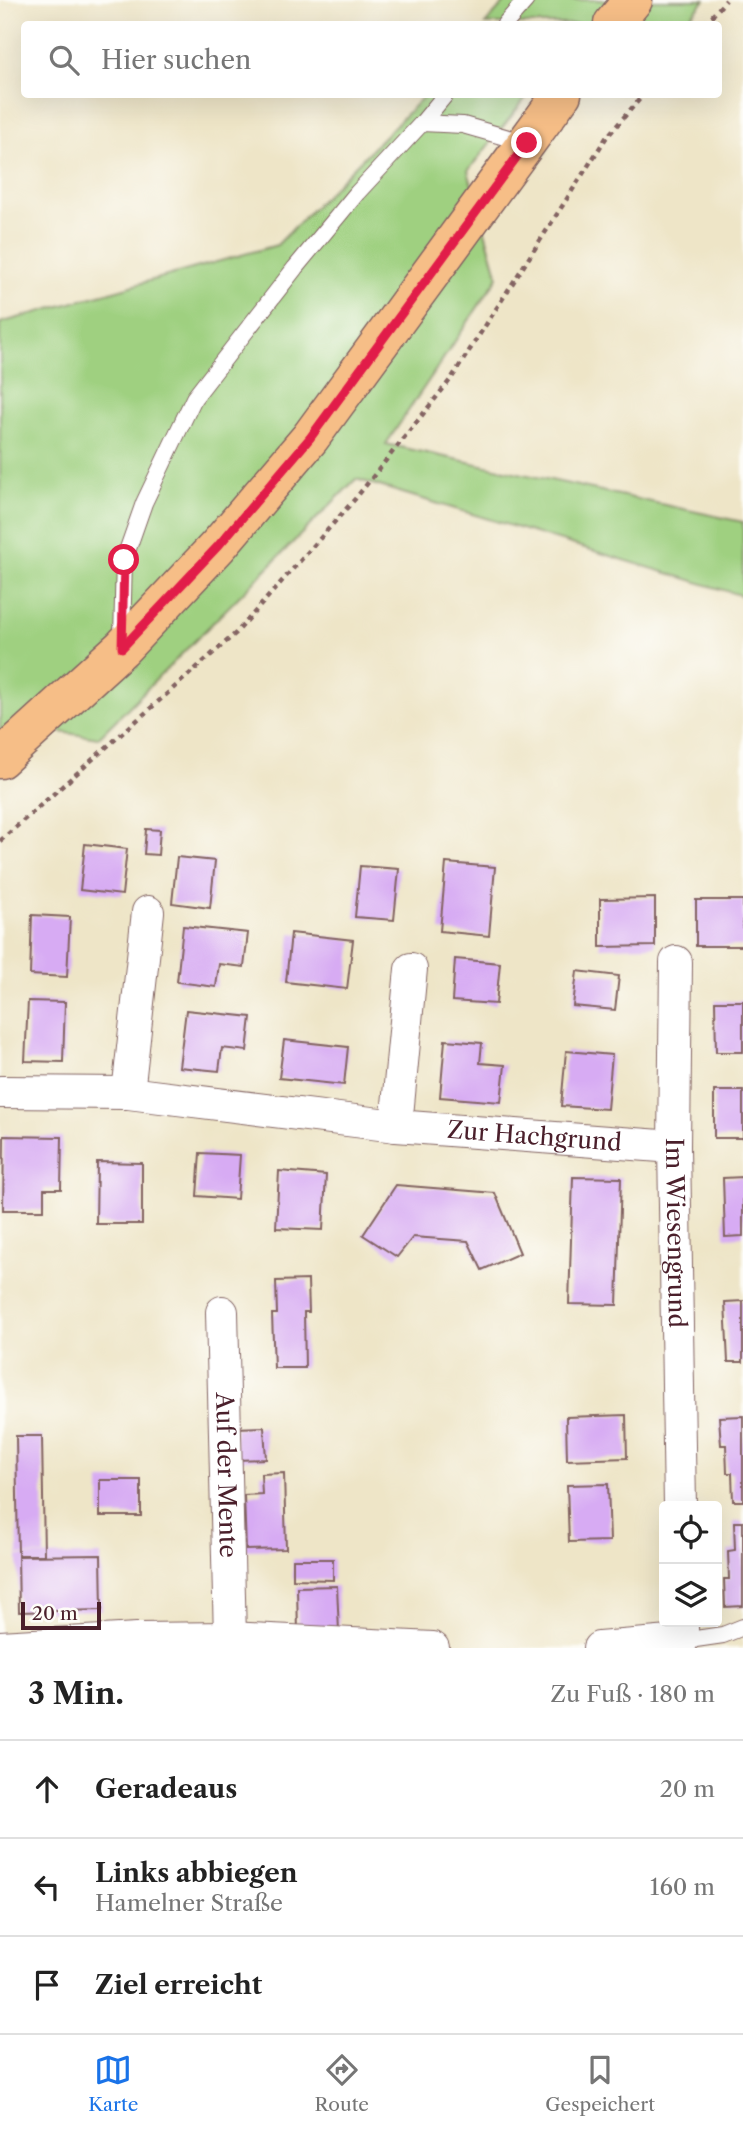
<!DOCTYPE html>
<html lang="de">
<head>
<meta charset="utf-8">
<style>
  body { margin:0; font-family:"Libre Caslon Text",serif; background:#f6f6f6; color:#222 }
  .controls { position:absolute; right:21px; bottom:21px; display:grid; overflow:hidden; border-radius:7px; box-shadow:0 7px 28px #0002 }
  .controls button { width:63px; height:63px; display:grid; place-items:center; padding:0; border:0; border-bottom:2px solid #e0e0e0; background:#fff; color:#222; font:35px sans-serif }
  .scale { position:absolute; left:21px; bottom:18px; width:80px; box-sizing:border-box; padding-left:7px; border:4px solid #4a1f2b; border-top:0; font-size:19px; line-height:24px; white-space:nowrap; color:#4a1f2b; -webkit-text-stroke:5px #fdfcf7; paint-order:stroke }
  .stop { position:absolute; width:21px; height:21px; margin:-16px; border:5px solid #e11d48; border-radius:50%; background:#fff }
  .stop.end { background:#e11d48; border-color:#fff; box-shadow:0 2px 7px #0008 }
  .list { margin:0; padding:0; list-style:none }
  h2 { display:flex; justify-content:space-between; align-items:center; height:91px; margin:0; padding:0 28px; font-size:30px }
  h2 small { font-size:23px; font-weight:400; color:#767676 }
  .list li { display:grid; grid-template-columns:46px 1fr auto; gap:21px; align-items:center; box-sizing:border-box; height:98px; padding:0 28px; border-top:2px solid #e0e0e0 }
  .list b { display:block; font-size:26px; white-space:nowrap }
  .list p { margin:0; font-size:23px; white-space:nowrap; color:#767676 }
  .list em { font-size:23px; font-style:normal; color:#767676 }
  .icon { flex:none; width:38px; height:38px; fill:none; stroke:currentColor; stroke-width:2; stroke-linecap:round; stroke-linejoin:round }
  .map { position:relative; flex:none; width:743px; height:1648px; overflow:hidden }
  .search { position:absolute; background:#fff; box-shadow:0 7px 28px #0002; left:21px; right:21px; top:21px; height:77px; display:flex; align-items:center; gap:18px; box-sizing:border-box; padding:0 24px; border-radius:7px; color:#767676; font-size:26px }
  .sheet { height:385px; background:#fff }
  nav { display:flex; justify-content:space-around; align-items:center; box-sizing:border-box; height:98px; border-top:2px solid #e0e0e0; background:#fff; font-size:19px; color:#767676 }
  nav a { display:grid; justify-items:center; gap:4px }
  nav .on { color:#1a73e8 }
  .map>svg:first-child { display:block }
  .green { fill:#9fd080; stroke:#747856; stroke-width:2 }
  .building { fill:#d7abf3 }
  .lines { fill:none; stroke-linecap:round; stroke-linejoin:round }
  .service-casing { stroke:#836462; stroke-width:18 }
  .minor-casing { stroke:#836462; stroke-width:34 }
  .primary-casing { stroke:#836462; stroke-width:41 }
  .path { stroke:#836462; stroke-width:4.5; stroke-dasharray:5 5; stroke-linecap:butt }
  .service { stroke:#fff; stroke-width:16 }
  .minor { stroke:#fff; stroke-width:32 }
  .primary { stroke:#f6be87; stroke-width:38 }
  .route { stroke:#e11d48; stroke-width:9 }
  .labels { text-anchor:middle; stroke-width:5; stroke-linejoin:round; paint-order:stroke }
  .street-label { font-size:24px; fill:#4a1f2b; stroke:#fdfcf7 }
</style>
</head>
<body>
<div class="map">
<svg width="743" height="1648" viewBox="0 0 743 1648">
  <rect width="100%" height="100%" fill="#fdfcf7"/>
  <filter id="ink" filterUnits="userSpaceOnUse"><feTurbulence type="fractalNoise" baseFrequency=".0143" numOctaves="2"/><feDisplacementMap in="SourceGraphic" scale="14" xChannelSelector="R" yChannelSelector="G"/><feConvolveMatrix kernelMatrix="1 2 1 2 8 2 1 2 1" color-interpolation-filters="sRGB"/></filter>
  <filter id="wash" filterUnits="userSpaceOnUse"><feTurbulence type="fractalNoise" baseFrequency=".00686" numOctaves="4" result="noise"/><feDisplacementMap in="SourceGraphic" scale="28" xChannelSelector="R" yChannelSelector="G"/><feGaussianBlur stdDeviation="1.57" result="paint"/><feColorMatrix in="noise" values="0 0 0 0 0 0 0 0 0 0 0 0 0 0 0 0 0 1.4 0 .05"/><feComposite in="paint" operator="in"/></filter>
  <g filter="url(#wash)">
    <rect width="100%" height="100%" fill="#eee5c7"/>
    <g class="green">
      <path d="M507,0h198l-21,24h-199z"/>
      <path d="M425,95h103l-60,76 30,106 -112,167 357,78v74l-387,-117 -258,259 -62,-10 -36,31v-436l277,-78z"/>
    </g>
    <g id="blocks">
      <g class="building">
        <path d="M146,829l14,1 -2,25 -14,-1z"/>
        <path d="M85,844l42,5 -5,46 -42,-5z"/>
        <path d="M177,857l38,4 -5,47 -38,-5z"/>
        <path d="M446,863l49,4 -6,69 -49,-5z"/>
        <path d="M360,866l39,3 -5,51 -39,-3z"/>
        <path d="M655,898v48l-55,1v-48z"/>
        <rect x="696" y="900" width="47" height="46"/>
        <path d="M32,915l38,2 -3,60 -37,-2z"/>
        <path d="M183,926l65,7 -4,34 -25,-3 -3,23 -39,-5z"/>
        <path d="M291,933l62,7 -6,49 -61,-7z"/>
        <path d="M455,959l45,4 -4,41 -44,-3z"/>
        <path d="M577,971l42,5 -4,34 -42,-4z"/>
        <path d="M28,1001l37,1 -2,60 -38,-1z"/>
        <path d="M715,1001h28v51h-27z"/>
        <path d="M186,1010l65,7 -4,34 -25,-3 -3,23 -40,-4z"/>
        <path d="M284,1040l64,7 -4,38 -65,-7z"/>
        <path d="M445,1040l37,3 -2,20 25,2 -4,37 -61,-5z"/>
        <path d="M566,1051l46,4 -5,54 -46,-3z"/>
        <rect x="714" y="1091" width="29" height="47"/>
        <path d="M4,1136l58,1 -1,52h-17v21h-41z"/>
        <path d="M200,1153l40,2 -3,44 -40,-3z"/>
        <path d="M97,1162l45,1v61h-46z"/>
        <path d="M279,1171l47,4 -3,55 -47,-2z"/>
        <path d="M573,1177l48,1 -4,127 -48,-1z"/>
        <path d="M743,1177v59l-18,1 -2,-59z"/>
        <path d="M396,1185l99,8 25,60 -38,17 -14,-29 -55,-4 -16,20 -34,-22z"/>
        <path d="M308,1280l1,32h-5l1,56h-31l-2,-54h5l-1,-33z"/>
        <path d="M743,1301v61h-15l-3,-60z"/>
        <path d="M626,1415l1,43 -60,2 -1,-43z"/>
        <path d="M743,1416v85h-10l-1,-28h-5l-1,-28h-5l-2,-28z"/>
        <path d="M264,1427l2,32 -30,1 -1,-32z"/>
        <path d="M16,1436h26l2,119h-26z"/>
        <path d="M284,1473l2,76 -40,1 -2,-55 18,-1 -1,-20z"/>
        <rect x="100" y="1480" width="41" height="36"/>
        <path d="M608,1484l2,57 -41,1 -2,-57z"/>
        <path d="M734,1522h9v84l-18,1 -1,-28h5l-1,-28 7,-1z"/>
        <path d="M101,1555l1,55 -83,2 -1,-56z"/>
        <path d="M293,1559h40v21l-40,-1z"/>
        <path d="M337,1586l2,46 -41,1 -1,-46z"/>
      </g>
    </g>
  </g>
  <g filter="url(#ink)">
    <use href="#blocks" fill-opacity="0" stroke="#836462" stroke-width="2"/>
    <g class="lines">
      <defs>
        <g id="service">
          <path d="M505,24l21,-24"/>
          <path d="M422,123l24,-29"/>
          <path d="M122,638l2,-78 20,-57 50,-105 101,-130 62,-75 65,-70 41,2 63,18"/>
          <path d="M682,1641l41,-6 20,-8"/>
        </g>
        <g id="minor">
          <path id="s1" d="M676,962l-2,185 6,359"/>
          <path id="s2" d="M0,1092l128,1 268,33 278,21"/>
          <path d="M128,1093l20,-181"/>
          <path d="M396,1126l15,-157"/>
          <path id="s3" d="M222,1312l8,326"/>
          <path d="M0,1647l137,-8 93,-1 203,10"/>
          <path d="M599,1648l83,-7v-19"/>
        </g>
        <g id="primary">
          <path d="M613,24l20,-24"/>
          <path d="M0,759l122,-111 96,-102 92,-108 252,-344"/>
        </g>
      </defs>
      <use href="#service" class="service-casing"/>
      <use href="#minor" class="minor-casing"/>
      <use href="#primary" class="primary-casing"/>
      <g class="path">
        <path d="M705,24l21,-24"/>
        <path d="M0,841l236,-208 119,-134 96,-120 155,-241 38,-44"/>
      </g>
      <use href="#service" class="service"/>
      <use href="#minor" class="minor"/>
      <use href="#primary" class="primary"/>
    </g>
  </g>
  <g class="lines" filter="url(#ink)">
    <path class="route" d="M124,560l-2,88 96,-102 92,-108 217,-295"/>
  </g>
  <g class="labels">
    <g class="street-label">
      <text dy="8" stroke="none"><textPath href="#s2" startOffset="537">Zur Hachgrund</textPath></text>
      <text dy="8" stroke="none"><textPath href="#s1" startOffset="271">Im Wiesengrund</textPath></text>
      <text dy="8" stroke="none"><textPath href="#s3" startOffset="163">Auf der Mente</textPath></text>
    </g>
  </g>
</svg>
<div class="controls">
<button><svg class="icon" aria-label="locate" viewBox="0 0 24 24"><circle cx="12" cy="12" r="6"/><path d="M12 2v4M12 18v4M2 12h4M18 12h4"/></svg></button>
<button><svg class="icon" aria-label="layers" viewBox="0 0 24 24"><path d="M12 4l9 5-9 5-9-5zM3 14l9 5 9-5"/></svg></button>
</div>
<div class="scale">20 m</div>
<div class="stop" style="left:124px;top:560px"></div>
<div class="stop end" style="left:527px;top:143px"></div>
<div class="search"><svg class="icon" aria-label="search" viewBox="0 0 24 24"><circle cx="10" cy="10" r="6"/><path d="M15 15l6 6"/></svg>Hier suchen</div>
</div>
<section class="sheet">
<h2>3 Min.<small>Zu Fuß · 180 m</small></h2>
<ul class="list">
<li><svg class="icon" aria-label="ahead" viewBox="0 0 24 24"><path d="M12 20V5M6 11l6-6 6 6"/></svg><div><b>Geradeaus</b></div><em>20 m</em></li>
<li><svg class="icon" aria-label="left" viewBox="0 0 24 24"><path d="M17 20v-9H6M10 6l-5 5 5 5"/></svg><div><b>Links abbiegen</b><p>Hamelner Straße</p></div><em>160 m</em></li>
<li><svg class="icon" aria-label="arrive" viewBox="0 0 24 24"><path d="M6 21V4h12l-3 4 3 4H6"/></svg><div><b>Ziel erreicht</b></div></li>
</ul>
</section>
<nav>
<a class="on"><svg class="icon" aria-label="map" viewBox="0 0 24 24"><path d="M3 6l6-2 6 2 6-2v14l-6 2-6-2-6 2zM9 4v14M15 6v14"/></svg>Karte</a>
<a><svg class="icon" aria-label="directions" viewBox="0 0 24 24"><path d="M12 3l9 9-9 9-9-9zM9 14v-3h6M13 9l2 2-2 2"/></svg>Route</a>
<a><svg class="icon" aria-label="saved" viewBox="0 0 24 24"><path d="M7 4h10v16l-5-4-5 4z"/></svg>Gespeichert</a>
</nav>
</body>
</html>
